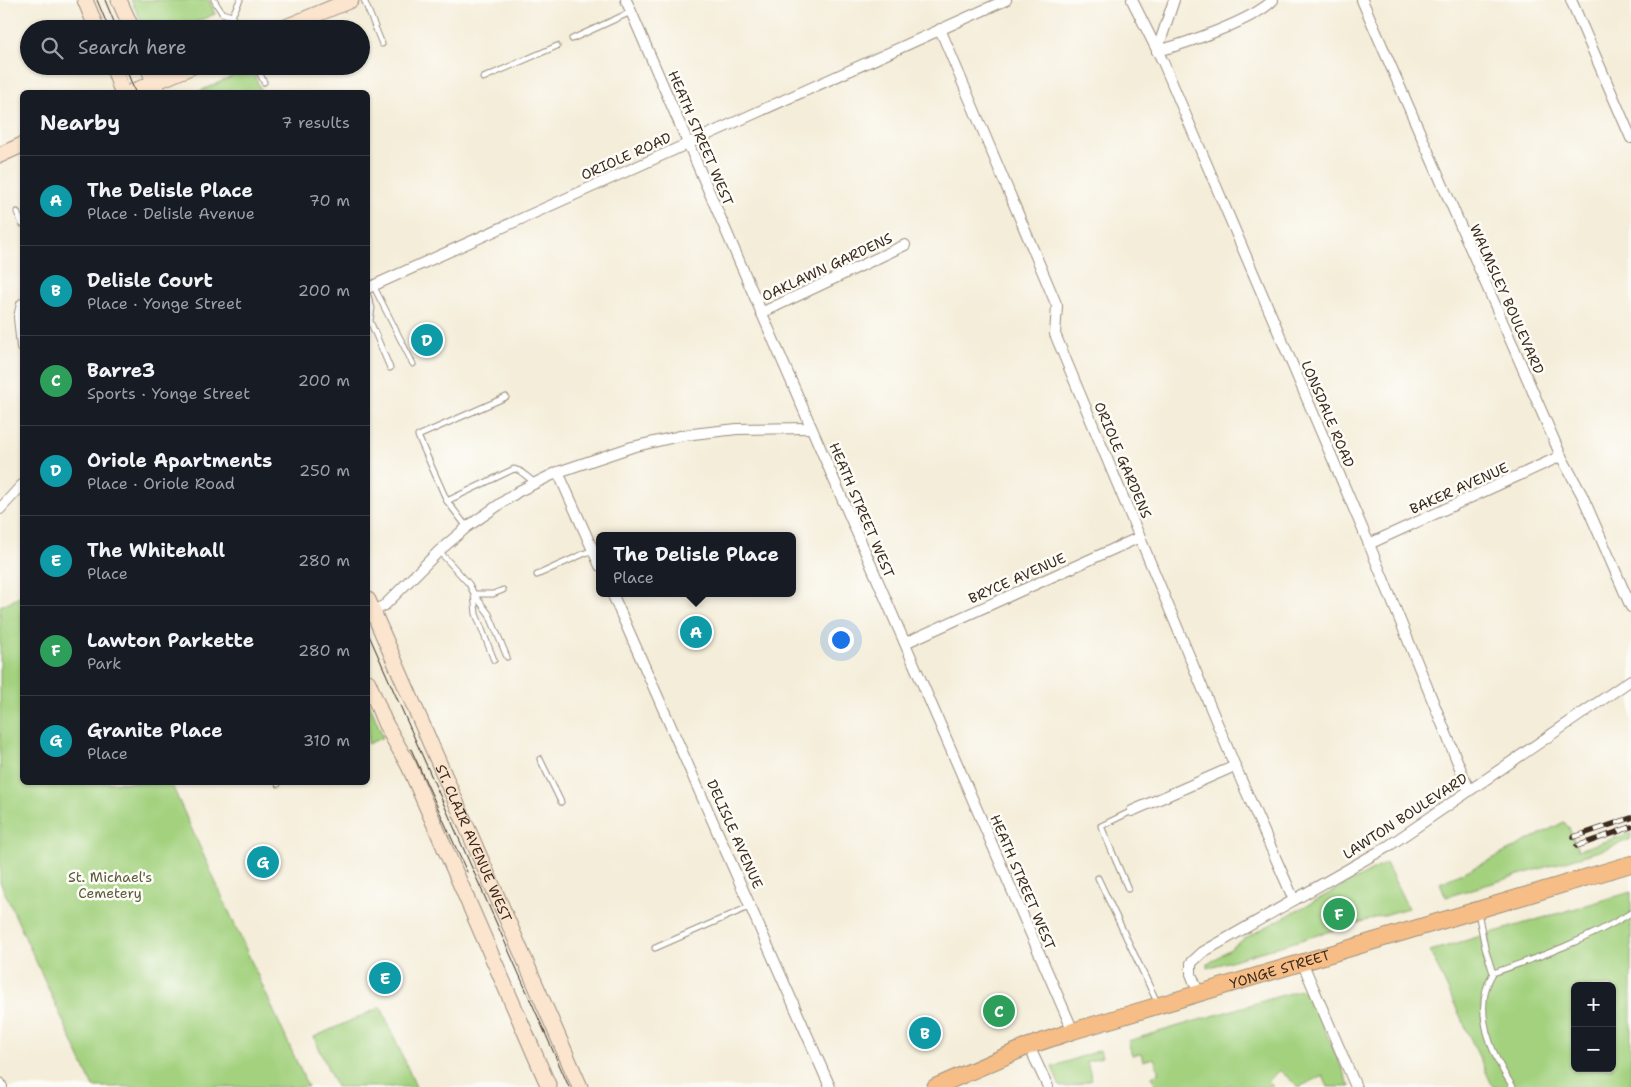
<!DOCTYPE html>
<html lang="en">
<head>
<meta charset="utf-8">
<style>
  body { margin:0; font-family:"Shantell Sans",sans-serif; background:#20242c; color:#f1f3f6 }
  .controls { position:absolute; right:15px; bottom:15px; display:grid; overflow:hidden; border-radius:8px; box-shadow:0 1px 4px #0004 }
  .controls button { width:45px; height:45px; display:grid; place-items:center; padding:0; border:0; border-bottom:1px solid #363941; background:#171b24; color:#f1f3f6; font:25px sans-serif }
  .you { position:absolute; left:840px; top:639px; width:18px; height:18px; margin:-12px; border:4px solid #fff; border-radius:50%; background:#1a73e8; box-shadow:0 0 0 8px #1a73e833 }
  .badge { display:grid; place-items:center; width:32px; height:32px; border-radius:50%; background:#ea580c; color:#fff; font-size:16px; font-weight:700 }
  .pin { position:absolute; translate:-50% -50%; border:2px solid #fff; box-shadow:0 1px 5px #0006 }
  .popup { position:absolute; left:596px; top:532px; width:200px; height:65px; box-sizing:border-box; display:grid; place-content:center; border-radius:8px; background:#171b24; filter:drop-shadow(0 1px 4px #0005); font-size:16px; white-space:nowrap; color:#9ea1a6 }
  .popup b { font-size:19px; color:#f1f3f6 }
  .popup::after { content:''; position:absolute; left:50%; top:100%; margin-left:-10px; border:10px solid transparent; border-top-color:#171b24 }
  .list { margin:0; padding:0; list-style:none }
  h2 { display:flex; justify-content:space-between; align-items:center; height:65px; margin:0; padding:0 20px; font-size:21px }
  h2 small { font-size:16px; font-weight:400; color:#9ea1a6 }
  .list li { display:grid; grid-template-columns:32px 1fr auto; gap:15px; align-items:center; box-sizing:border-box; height:90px; padding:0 20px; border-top:1px solid #363941 }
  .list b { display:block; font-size:19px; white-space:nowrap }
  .list p { margin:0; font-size:16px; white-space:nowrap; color:#9ea1a6 }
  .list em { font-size:16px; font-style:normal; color:#9ea1a6 }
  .icon { flex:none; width:28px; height:28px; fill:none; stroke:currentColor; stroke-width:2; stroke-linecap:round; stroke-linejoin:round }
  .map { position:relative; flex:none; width:1631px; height:1087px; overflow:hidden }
  .search { position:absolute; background:#171b24; box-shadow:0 1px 4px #0004; left:20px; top:20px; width:350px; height:55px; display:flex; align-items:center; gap:12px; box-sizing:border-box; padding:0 18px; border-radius:28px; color:#9ea1a6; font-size:19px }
  .panel { position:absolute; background:#171b24; box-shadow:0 1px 4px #0004; left:20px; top:90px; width:350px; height:695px; border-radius:8px }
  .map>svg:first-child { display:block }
  .green { fill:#a3d17e; stroke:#6f7e4e; fill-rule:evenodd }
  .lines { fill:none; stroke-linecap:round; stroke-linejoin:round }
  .service-casing { stroke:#988c7c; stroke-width:7 }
  .minor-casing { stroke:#988c7c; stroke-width:12 }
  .secondary-casing { stroke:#988c7c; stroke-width:17 }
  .primary-casing { stroke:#988c7c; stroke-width:18 }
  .service { stroke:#fff; stroke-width:5 }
  .minor { stroke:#fff; stroke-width:10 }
  .secondary { stroke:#fbe5cf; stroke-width:15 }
  .primary { stroke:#f6be86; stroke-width:16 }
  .tram { stroke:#3b2a1e; stroke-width:1 }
  .rail-casing { stroke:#3b2a1e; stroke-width:5.5 }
  .rail { stroke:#fdfcf7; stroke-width:4; stroke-dasharray:11; stroke-linecap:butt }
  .labels { text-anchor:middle; stroke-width:5; stroke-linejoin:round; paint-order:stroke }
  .street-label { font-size:14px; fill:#3b2a1e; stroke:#fdfcf7 }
  .park-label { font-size:14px; fill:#5a5c3b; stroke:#fdfcf7 }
</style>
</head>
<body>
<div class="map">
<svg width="1631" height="1087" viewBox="0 0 1631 1087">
  <rect width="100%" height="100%" fill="#fdfcf7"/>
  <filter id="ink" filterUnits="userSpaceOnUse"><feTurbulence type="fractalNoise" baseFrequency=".02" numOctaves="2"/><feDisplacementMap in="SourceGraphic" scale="10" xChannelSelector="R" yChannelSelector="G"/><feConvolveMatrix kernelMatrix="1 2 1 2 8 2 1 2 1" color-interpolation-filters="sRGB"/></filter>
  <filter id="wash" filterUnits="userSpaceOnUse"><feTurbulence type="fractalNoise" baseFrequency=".0096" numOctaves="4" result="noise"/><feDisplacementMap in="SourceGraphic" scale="20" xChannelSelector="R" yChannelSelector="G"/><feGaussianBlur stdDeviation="1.12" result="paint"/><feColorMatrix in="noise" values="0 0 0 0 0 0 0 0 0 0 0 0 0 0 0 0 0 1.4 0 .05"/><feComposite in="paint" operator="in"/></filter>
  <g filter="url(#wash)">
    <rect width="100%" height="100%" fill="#f4edd9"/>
    <g class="green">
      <path d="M131,0h78l6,14 -36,15h-34z"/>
      <path d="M251,68l11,24h-64z"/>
      <path d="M22,596v186l149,1 137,304h-215l-93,-205v-276z"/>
      <path d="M368,700l15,37 -15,7z"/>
      <path d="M1564,822l5,6 9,22 53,-17v6l-25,10 -160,48 -6,-14 46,-21z"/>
      <path d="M1386,863l22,45 -201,60 1,-4 41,-28z"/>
      <path d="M1631,892v195h-138l-63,-136zM1575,986h37v82h-37z"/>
      <path d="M1300,990l8,2 42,95h-22l-5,-11 -24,11 -20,-17 -11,12 6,5h-43l-1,-3 -5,3h-69l-4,-11 7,-3 -5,-15 -11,3 -2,-7 -9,1 -4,-14z"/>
      <path d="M381,1007l35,80h-80l-22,-50z"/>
      <path d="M1100,1050l2,7 -15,5 5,18 -22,7h-10l-8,-20z"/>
    </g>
  </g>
  <g filter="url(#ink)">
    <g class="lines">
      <defs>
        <g id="service">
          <path d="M214,0l8,13 10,3"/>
          <path d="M364,0l18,44"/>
          <path d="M237,29l-5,-13 8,-16"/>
          <path d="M572,39l59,-27"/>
          <path d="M256,66l8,16"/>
          <path d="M483,78l74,-32"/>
          <path d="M17,212l5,12"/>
          <path d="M373,285l40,79"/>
          <path d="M368,296l4,12 -2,13 20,47"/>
          <path d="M447,501l67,-32 6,2 15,12"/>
          <path d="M467,527l-20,-26 -29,-65 88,-39"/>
          <path d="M439,551l30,33 5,10 2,20 18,46"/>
          <path d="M537,575l55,-25"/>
          <path d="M503,590l-10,4h-19l15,20 18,43"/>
          <path d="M540,759l21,43"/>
          <path d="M278,782v2"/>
          <path d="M1098,878l60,126"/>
          <path d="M1128,889l-27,-63 31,-15"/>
          <path d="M1478,912l7,36 8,25c47,-16 96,-34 138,-60"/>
          <path d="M655,948l96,-42"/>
          <path d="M1493,973c-22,36 -1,83 20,114"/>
        </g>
        <g id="minor">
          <path d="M626,0l447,1031"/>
          <path d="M1132,0l31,62 206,482 100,246"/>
          <path d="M1362,0l199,456 21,39 49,112"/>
          <path d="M1571,0l60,138"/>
          <path d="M940,29l117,277 -2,28 180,432 59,134"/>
          <path d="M1157,51c28,-7 97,-31 116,-51"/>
          <path d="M1157,51l17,-51"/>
          <path d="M368,288l638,-288"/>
          <path d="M22,304l-3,13 3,30"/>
          <path d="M761,313l144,-68"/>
          <path d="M558,472l42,94"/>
          <path d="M0,509l22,-24"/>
          <path d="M1369,544l192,-88"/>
          <path d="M612,593l218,494"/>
          <path d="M368,614l17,-9 54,-54 28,-24 52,-36 39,-19 74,-25 52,-12 53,-6 74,-1"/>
          <path d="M905,643l235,-106"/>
          <path d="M1132,811l103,-45"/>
          <path d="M1303,964l53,123"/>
          <path d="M1199,994l-8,-20v-11l12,-11 184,-105 244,-167"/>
          <path d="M1029,1046l19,41"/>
          <path d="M0,1083l2,4"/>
        </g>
        <g id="secondary">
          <path d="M85,0l12,29"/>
          <path d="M119,0l13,29"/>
          <path d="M281,29l70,-29"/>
          <path d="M113,66l9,26"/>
          <path d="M148,66l9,26"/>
          <path d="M132,92l61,-26"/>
          <path d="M0,155l22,-10"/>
          <path id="s1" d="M368,600l212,487"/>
          <path d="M368,682l17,41 24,43 140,321"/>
        </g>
        <g id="primary">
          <path id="s2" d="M935,1087l94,-41 44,-15 558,-167"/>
        </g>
      </defs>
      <use href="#service" class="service-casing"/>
      <use href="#minor" class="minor-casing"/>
      <use href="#secondary" class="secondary-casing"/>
      <use href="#primary" class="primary-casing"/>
      <use href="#service" class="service"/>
      <use href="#minor" class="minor"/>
      <use href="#secondary" class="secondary"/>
      <use href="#primary" class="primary"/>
      <g class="tram">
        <path d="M97,0l12,29"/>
        <path d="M105,0l12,29"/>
        <path d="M125,66l10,26"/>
        <path d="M368,633l201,454"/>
        <path d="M411,749l56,123"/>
      </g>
      <defs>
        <g id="rail">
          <path d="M1574,837l57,-19"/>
          <path d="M1577,846l54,-19"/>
        </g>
      </defs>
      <use href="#rail" class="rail-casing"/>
      <use href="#rail" class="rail"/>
    </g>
  </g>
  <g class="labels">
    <g class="street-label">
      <text transform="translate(701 138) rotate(67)" y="5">HEATH STREET WEST</text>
      <text transform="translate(626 156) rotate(-24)" y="5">ORIOLE ROAD</text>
      <text transform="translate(827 267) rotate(-25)" y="5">OAKLAWN GARDENS</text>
      <text transform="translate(1507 299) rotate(66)" y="5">WALMSLEY BOULEVARD</text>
      <text transform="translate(1328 414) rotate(67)" y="5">LONSDALE ROAD</text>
      <text transform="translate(1123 460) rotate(67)" y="5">ORIOLE GARDENS</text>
      <text transform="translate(1459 488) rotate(-24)" y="5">BAKER AVENUE</text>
      <text transform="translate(862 510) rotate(67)" y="5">HEATH STREET WEST</text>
      <text transform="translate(1017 578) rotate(-24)" y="5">BRYCE AVENUE</text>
      <text transform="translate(1405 816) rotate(-33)" y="5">LAWTON BOULEVARD</text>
      <text transform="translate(735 834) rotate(66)" y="5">DELISLE AVENUE</text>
      <text dy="5" stroke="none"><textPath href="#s1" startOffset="265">ST. CLAIR AVENUE WEST</textPath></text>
      <text transform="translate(1023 882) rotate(67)" y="5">HEATH STREET WEST</text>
      <text dy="5" stroke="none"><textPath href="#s2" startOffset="365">YONGE STREET</textPath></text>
    </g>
    <g class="park-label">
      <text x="110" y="882">St. Michael's<tspan x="110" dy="16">Cemetery</tspan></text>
    </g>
  </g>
</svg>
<div class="controls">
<button>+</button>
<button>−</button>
</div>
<div class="you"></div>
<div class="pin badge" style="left:696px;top:632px;background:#0f9aa8">A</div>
<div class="popup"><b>The Delisle Place</b>Place</div>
<div class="pin badge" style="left:925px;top:1033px;background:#0f9aa8">B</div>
<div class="pin badge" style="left:999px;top:1011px;background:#2e9e5b">C</div>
<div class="pin badge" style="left:427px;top:340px;background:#0f9aa8">D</div>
<div class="pin badge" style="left:385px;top:978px;background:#0f9aa8">E</div>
<div class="pin badge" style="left:1339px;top:914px;background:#2e9e5b">F</div>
<div class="pin badge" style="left:263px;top:862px;background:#0f9aa8">G</div>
<div class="search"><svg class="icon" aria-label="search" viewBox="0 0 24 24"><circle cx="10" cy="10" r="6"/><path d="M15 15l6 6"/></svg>Search here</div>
<section class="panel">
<h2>Nearby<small>7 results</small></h2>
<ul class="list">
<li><span class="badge" style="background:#0f9aa8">A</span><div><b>The Delisle Place</b><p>Place · Delisle Avenue</p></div><em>70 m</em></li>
<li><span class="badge" style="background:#0f9aa8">B</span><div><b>Delisle Court</b><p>Place · Yonge Street</p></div><em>200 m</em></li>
<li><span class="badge" style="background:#2e9e5b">C</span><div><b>Barre3</b><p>Sports · Yonge Street</p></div><em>200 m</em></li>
<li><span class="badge" style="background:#0f9aa8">D</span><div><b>Oriole Apartments</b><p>Place · Oriole Road</p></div><em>250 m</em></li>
<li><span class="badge" style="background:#0f9aa8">E</span><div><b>The Whitehall</b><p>Place</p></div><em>280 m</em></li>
<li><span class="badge" style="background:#2e9e5b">F</span><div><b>Lawton Parkette</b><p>Park</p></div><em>280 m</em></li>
<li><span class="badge" style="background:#0f9aa8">G</span><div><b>Granite Place</b><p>Place</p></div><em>310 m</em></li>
</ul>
</section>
</div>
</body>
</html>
